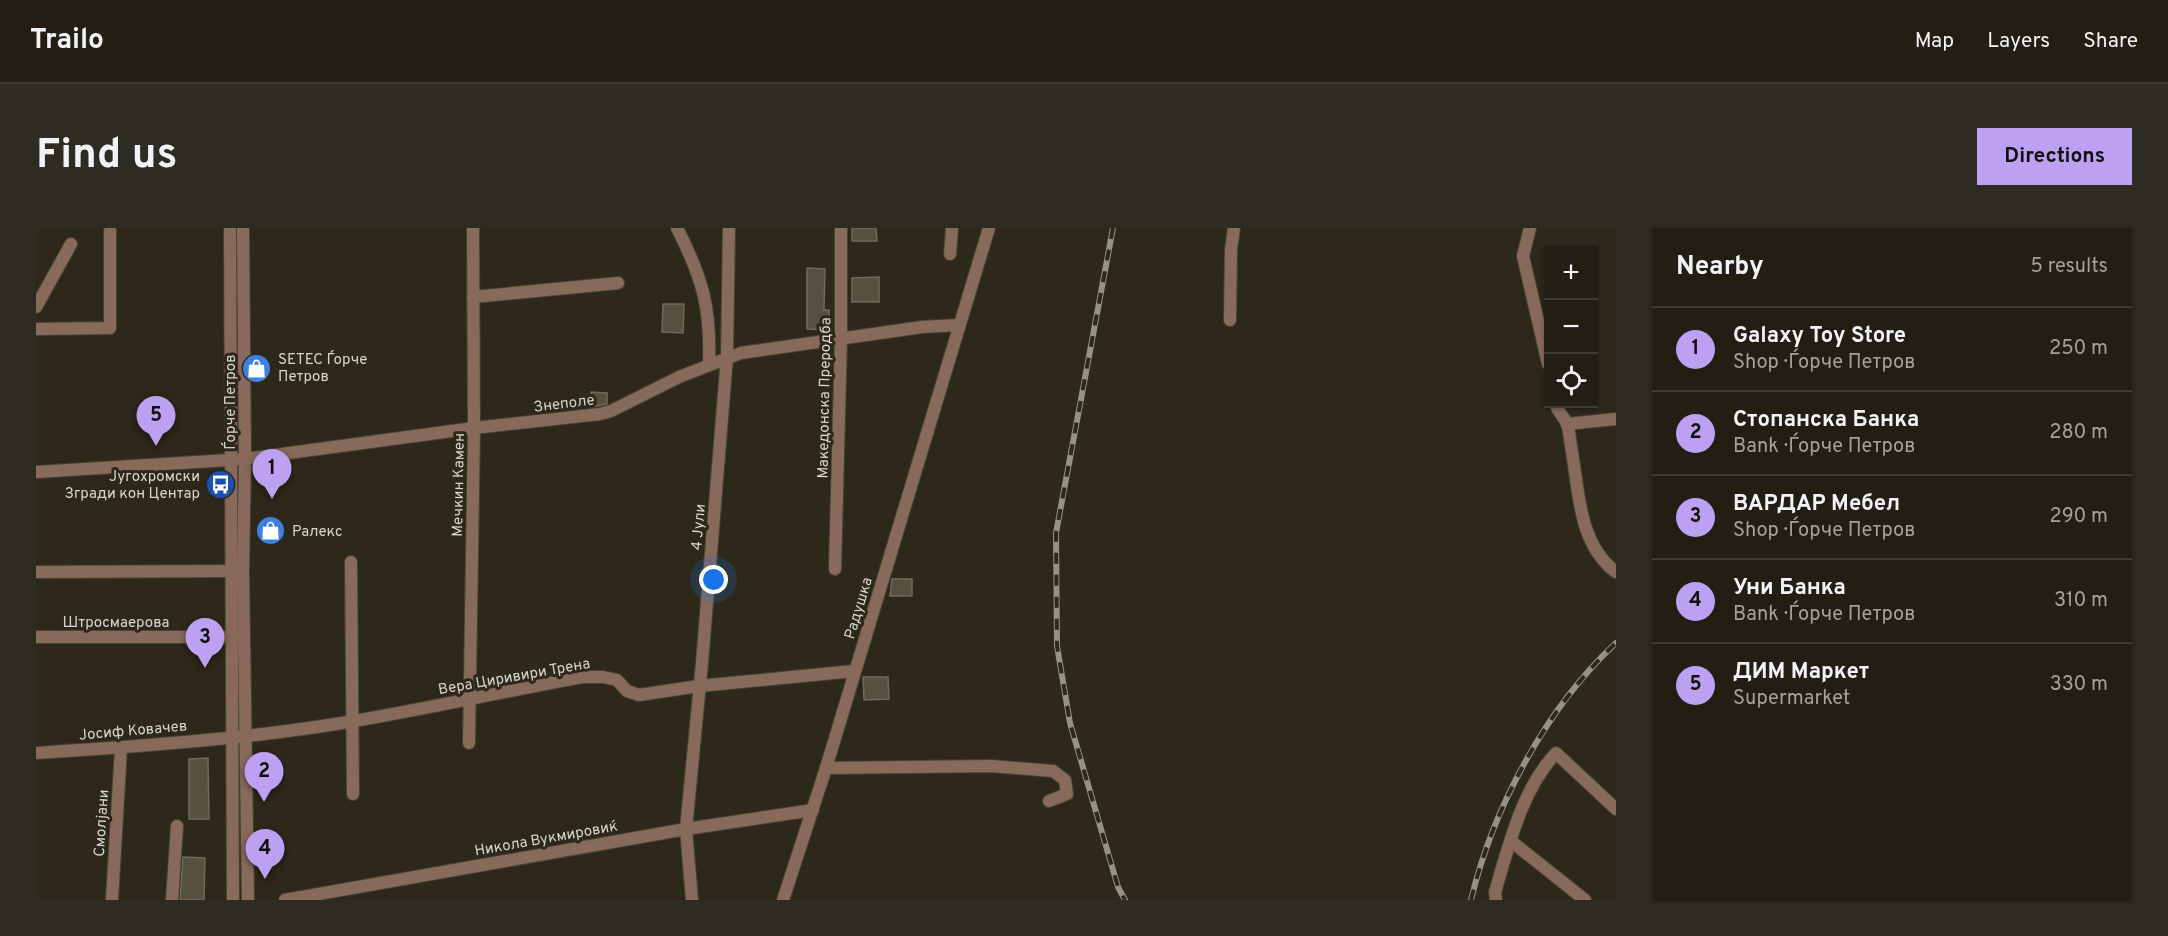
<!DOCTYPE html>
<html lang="en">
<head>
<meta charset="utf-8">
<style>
  body { margin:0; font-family:Overpass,sans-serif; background:#2e2b21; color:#f1f3f6 }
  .controls { position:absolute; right:18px; top:18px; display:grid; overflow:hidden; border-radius:0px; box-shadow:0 2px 4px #0004 }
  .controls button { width:54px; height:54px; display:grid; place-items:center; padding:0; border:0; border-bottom:2px solid #3f3c33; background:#221e13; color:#f1f3f6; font:30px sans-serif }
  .you { position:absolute; left:678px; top:352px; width:21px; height:21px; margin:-15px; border:4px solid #fff; border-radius:50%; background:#1a73e8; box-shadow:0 0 0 9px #1a73e833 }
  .badge { display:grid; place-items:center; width:39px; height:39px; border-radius:50%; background:#bca0f2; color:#111; font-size:20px; font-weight:700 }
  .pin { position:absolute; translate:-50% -50px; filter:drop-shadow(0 2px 3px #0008) }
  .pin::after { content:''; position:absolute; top:32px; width:21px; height:18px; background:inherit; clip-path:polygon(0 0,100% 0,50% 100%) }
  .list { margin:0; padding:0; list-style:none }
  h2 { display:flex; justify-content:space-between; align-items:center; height:78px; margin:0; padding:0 24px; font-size:26px }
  h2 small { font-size:20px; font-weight:400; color:#a2a2a0 }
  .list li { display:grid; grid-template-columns:39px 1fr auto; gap:18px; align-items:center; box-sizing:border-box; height:84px; padding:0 24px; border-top:2px solid #3f3c33 }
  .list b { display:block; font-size:22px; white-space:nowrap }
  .list p { margin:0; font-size:20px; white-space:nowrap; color:#a2a2a0 }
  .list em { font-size:20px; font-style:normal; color:#a2a2a0 }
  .icon { flex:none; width:33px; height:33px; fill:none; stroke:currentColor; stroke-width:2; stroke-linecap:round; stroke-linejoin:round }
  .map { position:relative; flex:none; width:1580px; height:672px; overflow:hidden; border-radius:0px }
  header { display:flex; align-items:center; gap:36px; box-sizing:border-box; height:84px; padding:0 30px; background:#221e13; border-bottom:2px solid #3f3c33 }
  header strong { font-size:28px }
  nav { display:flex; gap:33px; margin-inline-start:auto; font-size:21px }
  .intro { display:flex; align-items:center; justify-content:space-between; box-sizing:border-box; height:144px; padding:0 36px }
  h1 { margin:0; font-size:42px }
  .button { padding:15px 27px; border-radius:0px; background:#bca0f2; color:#111; font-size:21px; font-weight:700 }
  main { display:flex; gap:36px; padding:0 36px }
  aside { flex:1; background:#221e13; border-radius:0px; box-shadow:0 2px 4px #0004 }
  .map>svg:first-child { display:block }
  .building { fill:#555040; stroke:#6f6a59; stroke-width:1.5 }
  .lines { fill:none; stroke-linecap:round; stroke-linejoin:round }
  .minor-casing { stroke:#484436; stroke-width:14 }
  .minor { stroke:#886a5b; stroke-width:12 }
  .rail-casing { stroke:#959186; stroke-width:6 }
  .rail { stroke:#2d2819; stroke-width:4; stroke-dasharray:11; stroke-linecap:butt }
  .labels { text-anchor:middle; stroke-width:6; stroke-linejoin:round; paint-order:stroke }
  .poi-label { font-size:15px; fill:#d8d5cc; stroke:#2d2819; text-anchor:start }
  .street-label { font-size:15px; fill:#d8d5cc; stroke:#2d2819 }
</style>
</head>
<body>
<header>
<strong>Trailo</strong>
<nav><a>Map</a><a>Layers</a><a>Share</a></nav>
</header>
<div class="intro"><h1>Find us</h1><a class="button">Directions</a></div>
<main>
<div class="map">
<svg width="1580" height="672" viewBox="0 0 1580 672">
  <rect width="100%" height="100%" fill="#2d2819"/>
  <g class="building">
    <path d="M816,0h24l1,13h-25z"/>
    <path d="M771,40l18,1 -1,41h5v20l-22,-1z"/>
    <path d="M843,49v25h-27v-24z"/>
    <path d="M627,76h21l-1,29 -21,-1z"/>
    <path d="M555,164l16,1v11l-16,3z"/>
    <path d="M856,351h20v17h-22z"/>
    <path d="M827,449h25l1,22 -25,1z"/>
    <path d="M172,530l1,61h-20v-60z"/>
    <path d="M147,629l22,1 -1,42h-24z"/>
  </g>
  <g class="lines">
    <defs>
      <g id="minor">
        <path d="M194,0l3,672"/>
        <path d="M207,0l2,231 -2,112 5,329"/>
        <path d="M641,0c26,51 34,80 32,137"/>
        <path d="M1494,0l-7,28 25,108"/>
        <path d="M914,26l2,-26"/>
        <path d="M437,69l145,-14"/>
        <path d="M0,79l35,-63"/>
        <path d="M1194,92l1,-70 3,-22"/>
        <path d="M0,101l74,-1v-97"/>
        <path d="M1520,176c1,8 8,12 11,20 3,8 3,19 5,28 7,41 7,93 44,120"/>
        <path d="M1531,196l49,-5"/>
        <path d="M0,244l209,-13 229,-31 126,-14 11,-3 68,-34 62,-24 181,-26 36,-2"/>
        <path d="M315,334l2,232"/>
        <path d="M799,341l6,-231v-110"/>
        <path d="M0,344l196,-1"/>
        <path d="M0,409h197"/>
        <path d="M433,515l5,-315 -1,-200"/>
        <path d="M0,525c106,-7 213,-14 318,-32 76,-13 152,-30 228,-44h21l14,3 10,11 12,4 60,-9 155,-15"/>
        <path d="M790,540l165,-2 62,5 12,9 2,14 -18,7"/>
        <path d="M1475,613l74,59"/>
        <path d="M76,672l9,-152"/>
        <path d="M136,672l5,-74"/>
        <path d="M249,672l401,-71 127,-19"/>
        <path d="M656,672l-6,-71 16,-166 25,-306 2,-129"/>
        <path d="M747,672l43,-132 163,-540"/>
        <path d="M1460,672l-1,-8c14,-47 27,-103 61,-139l60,56"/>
      </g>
    </defs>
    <use href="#minor" class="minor-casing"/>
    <use href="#minor" class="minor"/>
    <defs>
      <g id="rail">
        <path d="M1077,0l-57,305 1,113 13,77 48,164 7,13"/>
        <path d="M1435,672c22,-92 75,-192 145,-257"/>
      </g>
    </defs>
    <use href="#rail" class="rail-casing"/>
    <use href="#rail" class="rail"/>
  </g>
  <defs>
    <symbol id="shop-disc" viewBox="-11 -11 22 22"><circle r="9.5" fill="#3f7fe0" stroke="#2d2819"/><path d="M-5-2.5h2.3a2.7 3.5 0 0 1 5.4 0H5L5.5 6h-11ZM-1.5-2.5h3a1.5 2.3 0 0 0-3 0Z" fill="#fff"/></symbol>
    <symbol id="bus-disc" viewBox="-11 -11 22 22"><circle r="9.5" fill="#1a4fb4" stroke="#2d2819"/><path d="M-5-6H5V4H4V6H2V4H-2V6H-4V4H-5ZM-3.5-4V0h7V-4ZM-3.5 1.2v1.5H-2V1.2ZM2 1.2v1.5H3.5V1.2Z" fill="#fff"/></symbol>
  </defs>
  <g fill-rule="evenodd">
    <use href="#shop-disc" x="204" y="124" width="33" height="33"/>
    <use href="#bus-disc" x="168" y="240" width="33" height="33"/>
    <use href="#shop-disc" x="218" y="286" width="33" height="33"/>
  </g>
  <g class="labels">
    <g class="poi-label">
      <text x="242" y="136">SETEC Ѓорче<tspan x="242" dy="17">Петров</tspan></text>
      <text x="164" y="253" text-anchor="end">Југохромски<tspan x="164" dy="17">Згради кон Центар</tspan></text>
      <text x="256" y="308">Ралекс</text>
    </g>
    <g class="street-label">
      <text transform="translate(788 170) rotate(-89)" y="5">Македонска Преродба</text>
      <text transform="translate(194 174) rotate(-90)" y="5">Ѓорче Петров</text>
      <text transform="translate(528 175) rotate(-7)" y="5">Знеполе</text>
      <text transform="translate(422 257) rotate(-89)" y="5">Мечкин Камен</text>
      <text transform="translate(662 299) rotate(-85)" y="5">4 Јули</text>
      <text transform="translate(822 380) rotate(-73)" y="5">Радушка</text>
      <text x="80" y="399">Штросмаерова</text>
      <text transform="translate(478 448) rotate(-10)" y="5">Вера Циривири Трена</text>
      <text transform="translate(97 502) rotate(-5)" y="5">Јосиф Ковачев</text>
      <text transform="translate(65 595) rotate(-86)" y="5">Смолјани</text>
      <text transform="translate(510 610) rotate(-10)" y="5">Никола Вукмировиќ</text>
    </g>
  </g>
</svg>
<div class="controls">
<button>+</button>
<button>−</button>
<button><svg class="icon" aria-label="locate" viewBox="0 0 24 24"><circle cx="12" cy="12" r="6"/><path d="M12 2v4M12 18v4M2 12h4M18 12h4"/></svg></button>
</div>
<div class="you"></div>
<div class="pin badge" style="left:236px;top:271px">1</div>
<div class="pin badge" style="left:228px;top:574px">2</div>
<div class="pin badge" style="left:169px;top:440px">3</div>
<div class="pin badge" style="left:229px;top:651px">4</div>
<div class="pin badge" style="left:120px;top:218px">5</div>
</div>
<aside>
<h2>Nearby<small>5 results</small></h2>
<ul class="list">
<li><span class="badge">1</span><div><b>Galaxy Toy Store</b><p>Shop · Ѓорче Петров</p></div><em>250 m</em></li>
<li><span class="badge">2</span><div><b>Стопанска Банка</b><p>Bank · Ѓорче Петров</p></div><em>280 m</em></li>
<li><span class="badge">3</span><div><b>ВАРДАР Мебел</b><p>Shop · Ѓорче Петров</p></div><em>290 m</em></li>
<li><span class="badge">4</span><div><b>Уни Банка</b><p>Bank · Ѓорче Петров</p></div><em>310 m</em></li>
<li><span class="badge">5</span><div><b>ДИМ Маркет</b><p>Supermarket</p></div><em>330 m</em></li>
</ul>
</aside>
</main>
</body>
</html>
